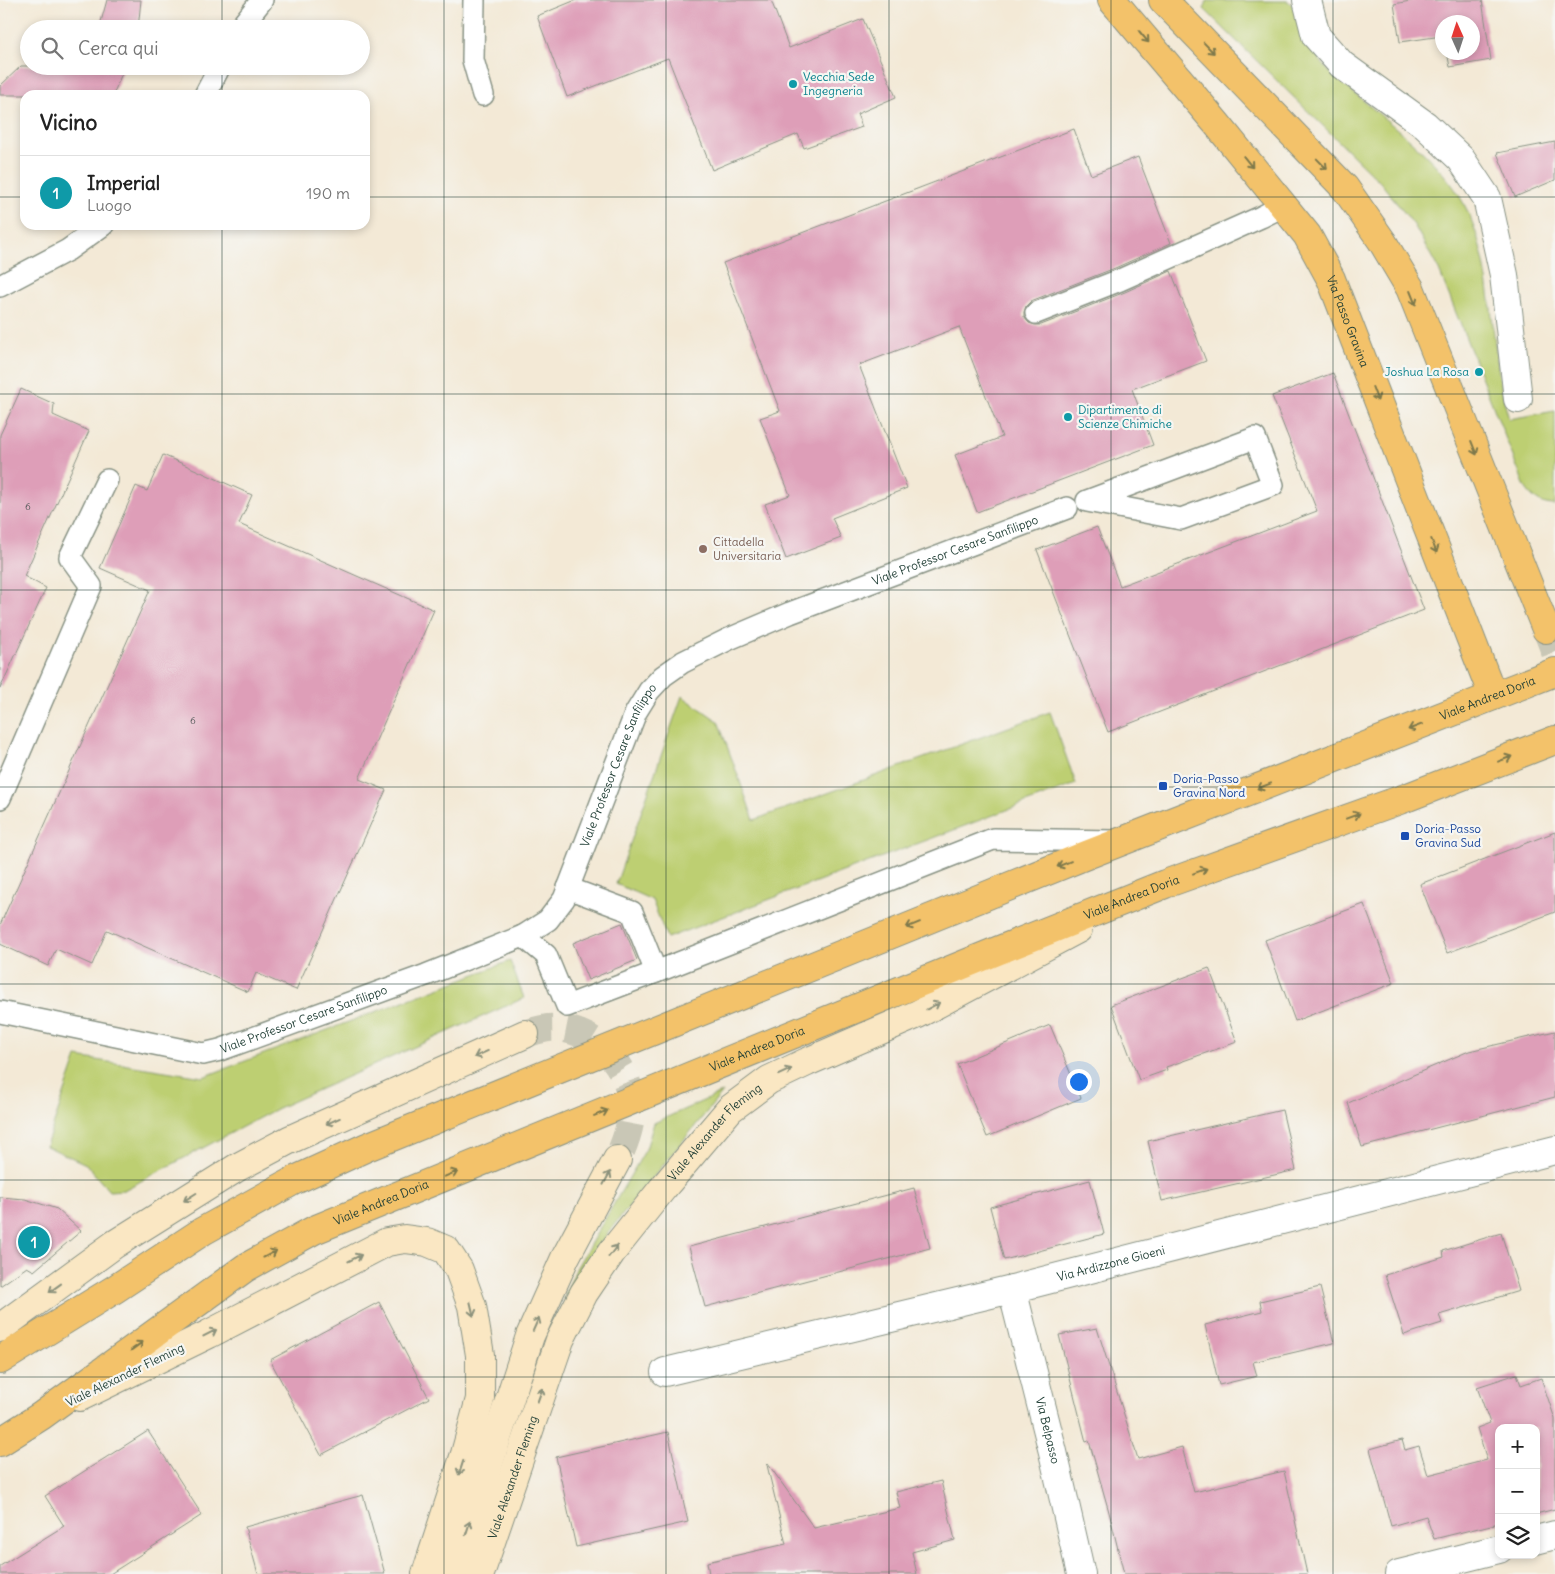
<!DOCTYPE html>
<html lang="it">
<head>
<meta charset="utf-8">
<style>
  body { margin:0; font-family:Delius,sans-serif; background:#f2f2f2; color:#222 }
  .controls { position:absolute; right:15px; bottom:15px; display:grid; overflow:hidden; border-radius:10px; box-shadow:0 2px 8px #0003 }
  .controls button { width:45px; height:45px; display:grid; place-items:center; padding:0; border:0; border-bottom:1px solid #e0e0e0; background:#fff; color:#222; font:25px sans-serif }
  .compass { position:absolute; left:1435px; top:15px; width:45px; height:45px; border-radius:50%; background:#fff; box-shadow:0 2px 8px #0003; rotate:357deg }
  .you { position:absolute; left:1078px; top:1081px; width:18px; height:18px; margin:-12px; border:4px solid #fff; border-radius:50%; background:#1a73e8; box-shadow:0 0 0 8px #1a73e833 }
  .badge { display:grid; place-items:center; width:32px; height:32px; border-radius:50%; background:#ea580c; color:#fff; font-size:16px; font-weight:700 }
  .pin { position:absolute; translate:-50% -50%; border:2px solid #fff; box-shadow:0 1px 5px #0006 }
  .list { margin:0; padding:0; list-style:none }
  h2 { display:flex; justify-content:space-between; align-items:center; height:65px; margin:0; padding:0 20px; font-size:21px }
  h2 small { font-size:16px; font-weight:400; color:#767676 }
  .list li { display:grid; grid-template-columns:32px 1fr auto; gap:15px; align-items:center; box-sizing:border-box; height:75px; padding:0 20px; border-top:1px solid #e0e0e0 }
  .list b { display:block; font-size:19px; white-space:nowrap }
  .list p { margin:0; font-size:16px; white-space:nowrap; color:#767676 }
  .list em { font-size:16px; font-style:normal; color:#767676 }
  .icon { flex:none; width:28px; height:28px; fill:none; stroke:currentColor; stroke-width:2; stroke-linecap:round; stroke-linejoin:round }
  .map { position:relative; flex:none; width:1555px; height:1574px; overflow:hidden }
  .search { position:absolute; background:#fff; box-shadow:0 2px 8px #0003; left:20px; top:20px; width:350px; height:55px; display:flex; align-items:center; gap:12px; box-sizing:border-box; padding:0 18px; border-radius:28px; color:#767676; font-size:19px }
  .panel { position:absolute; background:#fff; box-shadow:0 2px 8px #0003; left:20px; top:90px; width:350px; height:140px; border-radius:15px }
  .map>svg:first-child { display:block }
  .green { fill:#bdcf72; stroke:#6e8653 }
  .building { fill:#de9eb8 }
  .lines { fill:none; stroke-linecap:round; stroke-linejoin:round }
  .secondary-tunnel { stroke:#c9c7b6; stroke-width:28; stroke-dasharray:28 14; stroke-linecap:butt }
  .primary-tunnel { stroke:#c9c7b6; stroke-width:28; stroke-dasharray:28 14; stroke-linecap:butt }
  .lane-casing { stroke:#899385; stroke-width:24 }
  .street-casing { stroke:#899385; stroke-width:30 }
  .secondary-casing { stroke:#899385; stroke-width:30 }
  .primary-casing { stroke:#899385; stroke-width:30 }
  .lane { stroke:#fff; stroke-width:21 }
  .street { stroke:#fff; stroke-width:28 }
  .secondary { stroke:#fae7c3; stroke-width:28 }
  .primary { stroke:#f3c26a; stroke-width:28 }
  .oneway { stroke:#7e794c }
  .oneway2 { stroke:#8c927c }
  .grid { fill:none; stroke:#1f3d34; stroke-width:1; stroke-opacity:0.55 }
  .culture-dot { fill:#0f9aa8; stroke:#f6f6f2; stroke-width:2 }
  .education-dot { fill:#8d6e63; stroke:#f6f6f2; stroke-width:2 }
  .transit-dot { fill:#1a4fb4; stroke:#f6f6f2; stroke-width:2 }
  .labels { text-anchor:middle; stroke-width:4.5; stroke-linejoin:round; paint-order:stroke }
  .number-label { font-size:10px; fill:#4f5555 }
  .culture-label { font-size:12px; fill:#0d838f; stroke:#f6f6f2; text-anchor:start }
  .street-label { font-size:12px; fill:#1f3d34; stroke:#f6f6f2 }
  .education-label { font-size:12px; fill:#785e54; stroke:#f6f6f2; text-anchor:start }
  .transit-label { font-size:12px; fill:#164399; stroke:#f6f6f2; text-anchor:start }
</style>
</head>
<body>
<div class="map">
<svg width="1555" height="1574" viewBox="0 0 1555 1574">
  <rect width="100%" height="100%" fill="#f6f6f2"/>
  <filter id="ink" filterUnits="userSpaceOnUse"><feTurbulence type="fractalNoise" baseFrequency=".02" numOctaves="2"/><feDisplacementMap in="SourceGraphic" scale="10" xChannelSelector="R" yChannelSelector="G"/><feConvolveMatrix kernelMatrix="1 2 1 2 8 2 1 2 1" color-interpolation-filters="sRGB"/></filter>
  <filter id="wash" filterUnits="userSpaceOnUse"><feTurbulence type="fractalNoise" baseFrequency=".0096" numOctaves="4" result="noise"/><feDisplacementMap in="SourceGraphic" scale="20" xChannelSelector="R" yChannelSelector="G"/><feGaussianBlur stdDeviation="1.12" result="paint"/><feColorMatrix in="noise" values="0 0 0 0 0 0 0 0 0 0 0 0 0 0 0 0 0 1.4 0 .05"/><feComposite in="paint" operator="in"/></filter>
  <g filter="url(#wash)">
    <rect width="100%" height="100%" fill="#f3e9d6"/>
    <g class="green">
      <path d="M1207,1h81c11,9 11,20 17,33 4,11 14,26 22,35 8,10 21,19 31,27 30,26 62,50 87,80 56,65 40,166 64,243l46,-8v94c-14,0 -22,-6 -30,-18l-86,-217 -25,-45 -33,-42 -177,-174z"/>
      <path d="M682,696l36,25 36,99 296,-108 26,72 -409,154 -15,-38 -36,-16z"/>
      <path d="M510,961l14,37 -246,110 -154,82 -15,1 -23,-27 -40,-18 31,-89 126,20z"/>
      <path d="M723,1092l-113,138 -47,70 14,-33 69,-118 8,-26z"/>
    </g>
    <g id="blocks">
      <g class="building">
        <path d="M107,0h34l-3,29h-39z"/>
        <path d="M576,0h195l18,48 74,-29 33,78 -39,17 5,13 -58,21 -6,-14 -86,36 -44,-112 -101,39 -30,-81z"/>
        <path d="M1415,0h67l9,60 -41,7 -3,-15h25v-30h-30v14l-42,6 -6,-38z"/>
        <path d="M21,66h104l-12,29h-113v-9z"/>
        <path d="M1074,129l17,46 47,-18 33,86 -56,25 -84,33 -5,5 -2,6v5l5,6 6,2h6l84,-33 46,-21 35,90 -74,28 21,56 -176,67 -22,-57 47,-18 -43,-110 -100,38 48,123 -75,30 9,20 -55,21 -21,-55 25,-9 -30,-77 20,-7 -57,-148z"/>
        <path d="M1555,142v38l-40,17 -18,-44z"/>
        <path d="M1333,373l91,237 -316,122 -71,-182 60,-23 23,59 197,-75 -45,-115z"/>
        <path d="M21,389l33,15 -1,11 36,16 -65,145 22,12 -46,101v-254z"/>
        <path d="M163,455l89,40 -13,29 195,86 -75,169 27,11 -90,200 -40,-17 -8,19 -141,-62 -15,35 -36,-16 -8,17 -48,-22v-19l150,-335 -50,-22 36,-82 11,5z"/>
        <path d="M1555,832v80l-108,41 -27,-69z"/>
        <path d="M1364,904l30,79 -99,38 -30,-81z"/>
        <path d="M622,923l15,37 -49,20 -15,-37z"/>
        <path d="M1209,968l28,74 -71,25 1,3 -28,10 -28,-75z"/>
        <path d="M1050,1025l31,73 -94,39 -30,-73z"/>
        <path d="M1555,1031v66l-193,50 -14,-44 121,-52z"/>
        <path d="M1282,1110l14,60 -134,31 -14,-60z"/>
        <path d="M1090,1180l14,54 -100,26 -14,-53z"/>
        <path d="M914,1188l16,60 -225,59 -16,-60z"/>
        <path d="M0,1197l25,2 32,10 24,22 -47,40 -7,-4 -27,19z"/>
        <path d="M1501,1233l18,58 -80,24 3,8 -38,12 -19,-60 59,-18 -1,-6z"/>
        <path d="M1320,1287l14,56 -81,19 4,14 -38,9 -14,-60 57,-14 -2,-10z"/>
        <path d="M379,1302l50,96 -108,57 -51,-95z"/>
        <path d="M1097,1328l41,131 44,-12 12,45 90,-21 23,103h-183l-15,-62 -20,-71 -3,1 -27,-107z"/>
        <path d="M1517,1374l4,11 20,-7 14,41v90l-19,5v-86h-37v95l-65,16 -8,-23 -35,10 -21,-77 32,-9 3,10 14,-4 9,29 59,-15 -10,-32 13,-5 -13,-36z"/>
        <path d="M148,1431l54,84 -92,59h-110v-8l64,-40 -19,-30z"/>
        <path d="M668,1432l20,90 -112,25 -20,-90z"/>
        <path d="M768,1464l46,64 86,-20 -4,-16 45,-11 14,59 -43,12 5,22h-208l-2,-12 79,-18 -19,-79z"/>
        <path d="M363,1495l22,79h-127l-13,-47z"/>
      </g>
    </g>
  </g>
  <g filter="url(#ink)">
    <use href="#blocks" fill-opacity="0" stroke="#899385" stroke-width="1"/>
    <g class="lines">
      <path class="secondary-tunnel" d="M525,1034c7,-2 15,-5 23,-6 41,-3 80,33 83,73 2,21 -5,40 -14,59"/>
      <path class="primary-tunnel" d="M1546,629l9,23"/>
      <defs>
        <g id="lane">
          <path d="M474,0l-1,60 10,35"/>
          <path d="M239,29l23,-29"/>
          <path d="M205,95l15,-29"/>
          <path d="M0,286l68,-36 35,-25"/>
          <path d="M1036,313l84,-33 141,-63 22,-11"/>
          <path d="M1255,438l18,47 -92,34 -94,-18z"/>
          <path d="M0,798l91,-212 -21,-29 37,-77"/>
          <path d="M568,888l64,24 24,60 337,-133 121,2"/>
          <path d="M523,936l23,19 21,51 89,-34"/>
          <path id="s1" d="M0,1012l203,42 17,-4 206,-75 97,-39 25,-16 16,-21 72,-187 13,-21 14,-15 20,-14 46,-23 61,-26 277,-105"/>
        </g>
        <g id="street">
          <path d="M1307,0l9,36 26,29 83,60 36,34 26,39 17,77 14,124"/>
          <path id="s2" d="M1012,1289l41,163 28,122"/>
          <path id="s3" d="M665,1372l347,-83 543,-139"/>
          <path d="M1536,1540l19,-5"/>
          <path d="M1399,1574l100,-25"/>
        </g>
        <g id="secondary">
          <path d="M0,1328l115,-84 123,-77 51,-27 236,-106"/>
          <path d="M80,1397l129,-63 178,-92 18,-3 22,3 19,8 13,20 13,36 8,49v44l-15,55 -39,120"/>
          <path d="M453,1574l77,-238 35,-78 52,-98"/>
          <path id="s4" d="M480,1574l80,-234 24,-47 27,-40 52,-65 67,-79 39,-29 38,-18 111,-48 160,-85"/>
        </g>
        <g id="primary">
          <path id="s5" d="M1112,0l105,124 90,111 24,44 162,417"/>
          <path d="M1163,0l182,188 37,53 28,47 136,341"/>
          <path id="s6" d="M0,1360l115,-71 88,-58 92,-51 72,-33 717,-291 471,-184"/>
          <path id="s7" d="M0,1442l41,-26 204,-148 69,-38 683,-279 168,-67 243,-87 147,-57"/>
        </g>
      </defs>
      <use href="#lane" class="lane-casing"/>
      <use href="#street" class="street-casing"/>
      <use href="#secondary" class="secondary-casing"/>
      <use href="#primary" class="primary-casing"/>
      <use href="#lane" class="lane"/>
      <use href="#street" class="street"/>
      <use href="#secondary" class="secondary"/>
      <use href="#primary" class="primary"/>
    </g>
    <defs><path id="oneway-shaft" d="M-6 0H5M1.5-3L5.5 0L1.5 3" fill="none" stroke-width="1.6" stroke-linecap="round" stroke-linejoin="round" transform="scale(1.25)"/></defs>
    <g class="oneway">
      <use href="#oneway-shaft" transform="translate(1144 37) rotate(50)"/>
      <use href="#oneway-shaft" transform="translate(1209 48) rotate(46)"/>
      <use href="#oneway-shaft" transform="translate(1248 162) rotate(51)"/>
      <use href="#oneway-shaft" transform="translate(1322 164) rotate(46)"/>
      <use href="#oneway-shaft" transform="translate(1413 298) rotate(68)"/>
      <use href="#oneway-shaft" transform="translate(1375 394) rotate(69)"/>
      <use href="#oneway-shaft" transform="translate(1474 448) rotate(68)"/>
      <use href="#oneway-shaft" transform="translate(1434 546) rotate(69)"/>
      <use href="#oneway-shaft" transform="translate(1415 727) rotate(159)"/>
      <use href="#oneway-shaft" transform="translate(1505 759) rotate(-21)"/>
      <use href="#oneway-shaft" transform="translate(1264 786) rotate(159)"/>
      <use href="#oneway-shaft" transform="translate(1353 816) rotate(-20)"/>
      <use href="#oneway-shaft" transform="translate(1064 864) rotate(158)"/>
      <use href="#oneway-shaft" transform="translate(1200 871) rotate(-20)"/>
      <use href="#oneway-shaft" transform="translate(913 925) rotate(158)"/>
      <use href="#oneway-shaft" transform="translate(601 1113) rotate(-22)"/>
      <use href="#oneway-shaft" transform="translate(451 1174) rotate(-22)"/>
      <use href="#oneway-shaft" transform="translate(270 1254) rotate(-28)"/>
      <use href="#oneway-shaft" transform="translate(137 1346) rotate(-36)"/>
    </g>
    <g class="oneway2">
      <use href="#oneway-shaft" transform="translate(933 1006) rotate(-28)"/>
      <use href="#oneway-shaft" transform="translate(481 1054) rotate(156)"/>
      <use href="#oneway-shaft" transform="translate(785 1072) rotate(-25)"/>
      <use href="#oneway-shaft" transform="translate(333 1121) rotate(156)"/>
      <use href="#oneway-shaft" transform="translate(607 1178) rotate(-62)"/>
      <use href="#oneway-shaft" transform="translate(190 1197) rotate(148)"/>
      <use href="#oneway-shaft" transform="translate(613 1251) rotate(-53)"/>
      <use href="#oneway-shaft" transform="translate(355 1258) rotate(-27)"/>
      <use href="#oneway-shaft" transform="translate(55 1288) rotate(144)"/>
      <use href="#oneway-shaft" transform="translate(472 1309) rotate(77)"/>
      <use href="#oneway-shaft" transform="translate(536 1324) rotate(-66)"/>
      <use href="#oneway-shaft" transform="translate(210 1333) rotate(-27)"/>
      <use href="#oneway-shaft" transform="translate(540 1395) rotate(-70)"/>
      <use href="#oneway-shaft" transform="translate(461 1468) rotate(108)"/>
      <use href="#oneway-shaft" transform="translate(468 1528) rotate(-72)"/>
    </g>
  </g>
  <path class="grid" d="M222,0v29M444,0v1574M666,0v1574M889,0v1574M1111,0v1574M1333,0v1574M222,66v29M0,197h25M365,197h1190M222,225v1349M0,394h1555M0,590h1555M0,787h1555M0,984h1555M0,1180h1555M0,1377h1555"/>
  <g class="culture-dot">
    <circle cx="793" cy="84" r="5"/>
    <circle cx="1479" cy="372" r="5"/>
    <circle cx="1068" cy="417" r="5"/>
  </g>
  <circle class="education-dot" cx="703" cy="549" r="5"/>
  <g class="transit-dot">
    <rect x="1158" y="781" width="10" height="10" rx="2.5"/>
    <rect x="1400" y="831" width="10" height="10" rx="2.5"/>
  </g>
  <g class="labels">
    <g class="number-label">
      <text x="28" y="510">6</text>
      <text x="193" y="724">6</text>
    </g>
    <g class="culture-label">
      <text x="803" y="81">Vecchia Sede<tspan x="803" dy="14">Ingegneria</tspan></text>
      <text x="1469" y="376" text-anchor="end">Joshua La Rosa</text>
      <text x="1078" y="414">Dipartimento di<tspan x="1078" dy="14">Scienze Chimiche</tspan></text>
    </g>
    <g class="street-label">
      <text dy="4" stroke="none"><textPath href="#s5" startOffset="401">Via Passo Gravina</textPath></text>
      <text dy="4" stroke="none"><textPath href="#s1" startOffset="1169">Viale Professor Cesare Sanfilippo</textPath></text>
      <text dy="4" stroke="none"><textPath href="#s6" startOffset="1632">Viale Andrea Doria</textPath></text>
      <text dy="4" stroke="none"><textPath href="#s1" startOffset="749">Viale Professor Cesare Sanfilippo</textPath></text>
      <text dy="4" stroke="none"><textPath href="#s7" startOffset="1262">Viale Andrea Doria</textPath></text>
      <text dy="4" stroke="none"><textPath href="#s1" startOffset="314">Viale Professor Cesare Sanfilippo</textPath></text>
      <text dy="4" stroke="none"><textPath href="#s7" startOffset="858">Viale Andrea Doria</textPath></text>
      <text dy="4" stroke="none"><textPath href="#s4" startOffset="508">Viale Alexander Fleming</textPath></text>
      <text dy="4" stroke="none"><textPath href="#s7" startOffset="452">Viale Andrea Doria</textPath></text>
      <text dy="4" stroke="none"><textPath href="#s3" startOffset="459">Via Ardizzone Gioeni</textPath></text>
      <text transform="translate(125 1375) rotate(-26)" y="4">Viale Alexander Fleming</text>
      <text dy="4" stroke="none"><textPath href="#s2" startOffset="146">Via Belpasso</textPath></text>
      <text dy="4" stroke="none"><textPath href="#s4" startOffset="102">Viale Alexander Fleming</textPath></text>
    </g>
    <g class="education-label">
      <text x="713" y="546">Cittadella<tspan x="713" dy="14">Universitaria</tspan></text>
    </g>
    <g class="transit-label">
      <text x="1173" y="783">Doria-Passo<tspan x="1173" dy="14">Gravina Nord</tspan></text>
      <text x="1415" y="833">Doria-Passo<tspan x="1415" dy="14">Gravina Sud</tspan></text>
    </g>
  </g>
</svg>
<div class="controls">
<button>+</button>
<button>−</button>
<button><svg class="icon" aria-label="layers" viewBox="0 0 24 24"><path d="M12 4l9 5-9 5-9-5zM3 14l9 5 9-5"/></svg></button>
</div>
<svg class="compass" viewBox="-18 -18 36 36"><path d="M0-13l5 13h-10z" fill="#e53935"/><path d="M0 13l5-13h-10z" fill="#767676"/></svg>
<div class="you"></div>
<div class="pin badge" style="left:34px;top:1242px;background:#0f9aa8">1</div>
<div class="search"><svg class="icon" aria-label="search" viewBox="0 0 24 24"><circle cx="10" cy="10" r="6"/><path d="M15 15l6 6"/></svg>Cerca qui</div>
<section class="panel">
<h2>Vicino<small></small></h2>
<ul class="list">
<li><span class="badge" style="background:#0f9aa8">1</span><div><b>Imperial</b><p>Luogo</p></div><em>190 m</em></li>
</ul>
</section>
</div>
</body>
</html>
